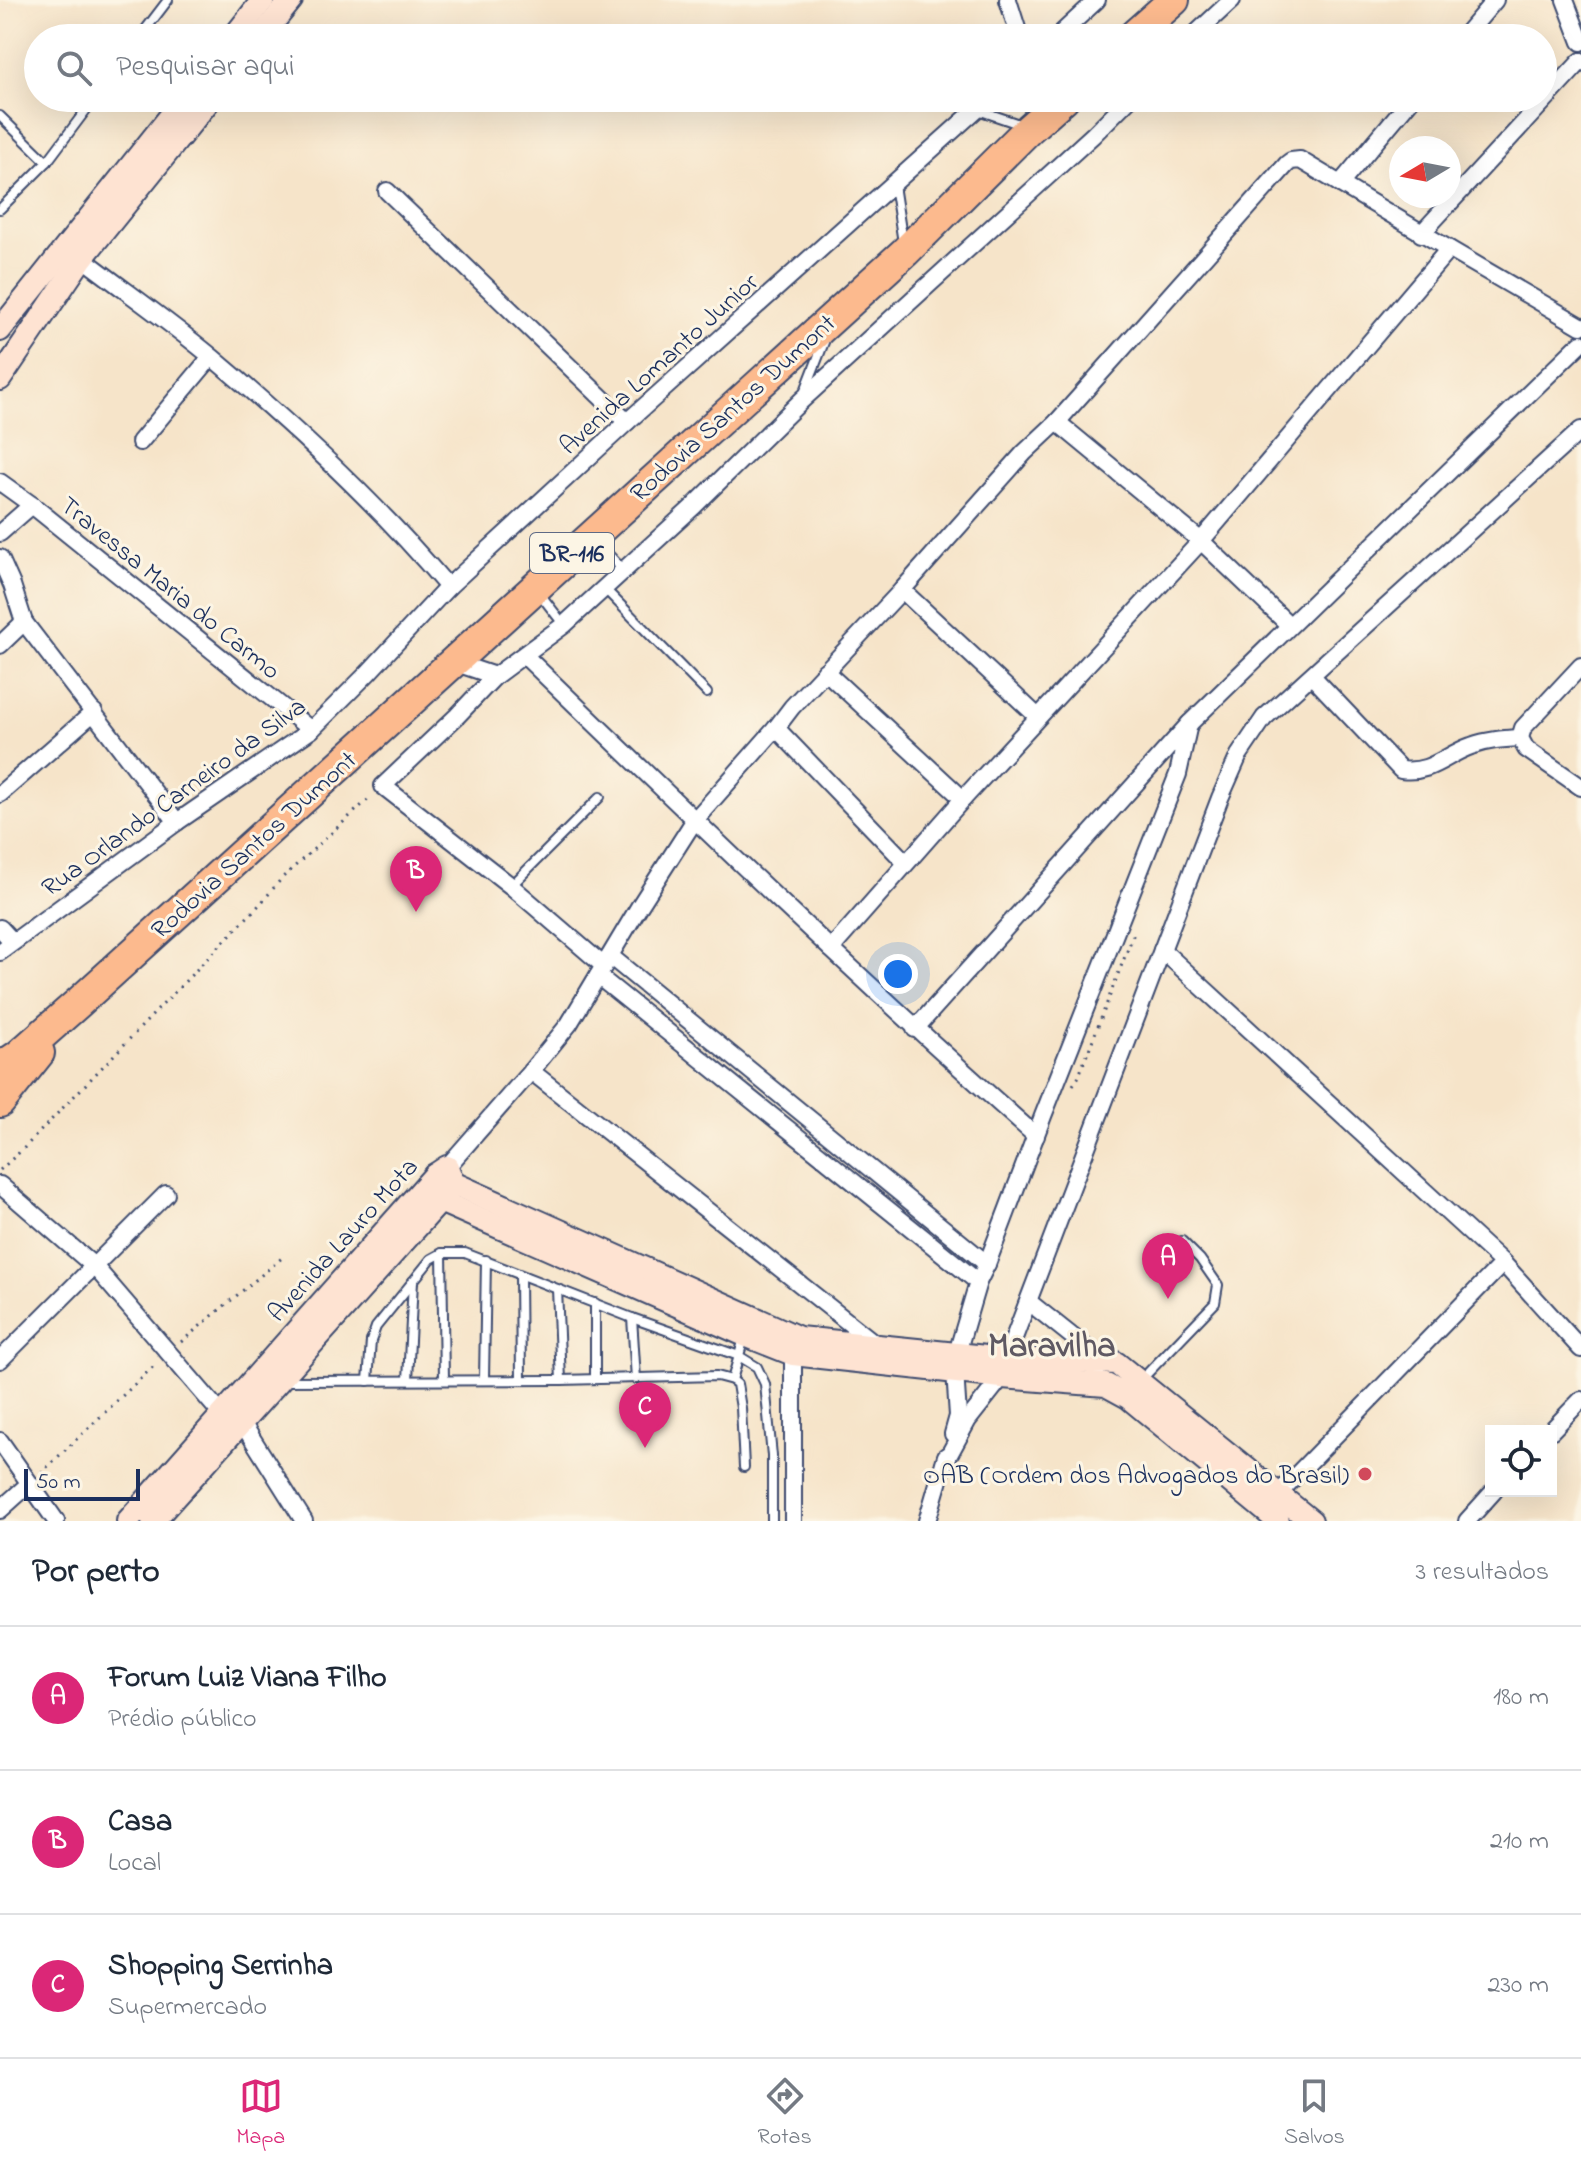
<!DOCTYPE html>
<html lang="pt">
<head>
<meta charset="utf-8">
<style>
  body { margin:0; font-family:"Indie Flower",sans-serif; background:#f2f2f3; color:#1f2937 }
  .controls { position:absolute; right:24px; bottom:24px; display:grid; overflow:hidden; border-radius:0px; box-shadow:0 8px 32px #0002 }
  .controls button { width:72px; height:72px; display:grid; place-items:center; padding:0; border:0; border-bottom:2px solid #e0e1e3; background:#fff; color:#1f2937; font:40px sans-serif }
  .compass { position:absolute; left:1389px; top:136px; width:72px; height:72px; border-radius:50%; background:#fff; box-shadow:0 8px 32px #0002; rotate:260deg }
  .scale { position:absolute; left:24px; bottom:20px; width:116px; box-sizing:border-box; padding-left:8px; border:4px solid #1b2f5e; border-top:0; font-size:22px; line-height:28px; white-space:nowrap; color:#1b2f5e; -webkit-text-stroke:6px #fcf5e5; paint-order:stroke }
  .you { position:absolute; left:898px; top:974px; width:28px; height:28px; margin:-20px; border:6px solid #fff; border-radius:50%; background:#1a73e8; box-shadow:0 0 0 12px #1a73e833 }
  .badge { display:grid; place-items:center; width:52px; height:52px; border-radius:50%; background:#db2777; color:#fff; font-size:26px; font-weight:700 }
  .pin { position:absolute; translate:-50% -66px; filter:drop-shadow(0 2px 4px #0008) }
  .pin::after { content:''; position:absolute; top:42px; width:28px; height:24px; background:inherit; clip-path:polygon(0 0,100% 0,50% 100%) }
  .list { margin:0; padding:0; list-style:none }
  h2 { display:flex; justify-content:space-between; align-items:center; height:104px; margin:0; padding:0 32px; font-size:34px }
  h2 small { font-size:26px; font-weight:400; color:#747a83 }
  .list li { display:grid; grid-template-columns:52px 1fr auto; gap:24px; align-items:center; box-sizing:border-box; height:144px; padding:0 32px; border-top:2px solid #e0e1e3 }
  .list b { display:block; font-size:30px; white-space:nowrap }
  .list p { margin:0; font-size:26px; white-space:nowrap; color:#747a83 }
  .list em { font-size:26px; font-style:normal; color:#747a83 }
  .icon { flex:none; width:44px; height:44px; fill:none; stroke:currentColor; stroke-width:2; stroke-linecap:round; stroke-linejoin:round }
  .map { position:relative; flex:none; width:1581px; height:1521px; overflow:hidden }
  .search { position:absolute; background:#fff; box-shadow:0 8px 32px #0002; left:24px; right:24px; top:24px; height:88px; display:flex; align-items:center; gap:20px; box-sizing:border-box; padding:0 28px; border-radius:44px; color:#747a83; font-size:30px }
  .sheet { height:536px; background:#fff }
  nav { display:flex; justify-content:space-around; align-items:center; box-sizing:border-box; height:112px; border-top:2px solid #e0e1e3; background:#fff; font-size:22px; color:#747a83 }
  nav a { display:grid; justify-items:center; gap:4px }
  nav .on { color:#db2777 }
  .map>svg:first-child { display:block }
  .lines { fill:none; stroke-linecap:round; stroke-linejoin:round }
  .lane-casing { stroke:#3c4a6e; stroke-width:12 }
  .street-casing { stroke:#3c4a6e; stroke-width:20 }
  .secondary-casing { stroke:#3c4a6e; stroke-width:26 }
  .highway-casing { stroke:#3c4a6e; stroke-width:34 }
  .path { stroke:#3c4a6e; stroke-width:3; stroke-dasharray:2 6; stroke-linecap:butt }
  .lane { stroke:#fff; stroke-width:8 }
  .street { stroke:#fff; stroke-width:16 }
  .secondary { stroke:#fee3d2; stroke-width:22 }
  .highway { stroke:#fcba8e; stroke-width:30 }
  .poi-dot { fill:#d1495b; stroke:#fcf5e5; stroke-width:3 }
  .labels { text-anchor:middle; stroke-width:6; stroke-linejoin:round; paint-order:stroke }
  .shield { fill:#fcf5e5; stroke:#5e6a86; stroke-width:2 }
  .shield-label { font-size:24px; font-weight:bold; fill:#1b2f5e }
  .street-label { font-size:26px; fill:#1b2f5e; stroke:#fcf5e5 }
  .poi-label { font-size:26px; fill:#1b2f5e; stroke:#fcf5e5; text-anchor:end }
  .district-label { font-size:34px; font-weight:bold; fill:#5f5963; stroke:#fcf5e5 }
</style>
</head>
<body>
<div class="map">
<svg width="1581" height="1521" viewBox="0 0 1581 1521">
  <rect width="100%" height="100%" fill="#fcf5e5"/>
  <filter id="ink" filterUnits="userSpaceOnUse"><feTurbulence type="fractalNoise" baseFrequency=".0125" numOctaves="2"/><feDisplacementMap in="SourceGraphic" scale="16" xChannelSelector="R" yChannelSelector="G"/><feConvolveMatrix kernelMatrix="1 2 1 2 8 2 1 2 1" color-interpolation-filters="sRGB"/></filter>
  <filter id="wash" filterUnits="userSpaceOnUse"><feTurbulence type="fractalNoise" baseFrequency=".006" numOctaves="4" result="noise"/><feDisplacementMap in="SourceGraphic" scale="32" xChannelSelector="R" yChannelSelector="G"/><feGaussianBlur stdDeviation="1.8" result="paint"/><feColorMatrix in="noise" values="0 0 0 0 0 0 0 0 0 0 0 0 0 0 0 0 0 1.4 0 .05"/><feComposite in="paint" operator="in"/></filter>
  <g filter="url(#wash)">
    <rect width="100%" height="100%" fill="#f6e4c9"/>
  </g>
  <g filter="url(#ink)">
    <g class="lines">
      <defs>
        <g id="lane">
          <path d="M139,38l29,-38"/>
          <path d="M978,110l44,15"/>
          <path d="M0,116l47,46 -47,47"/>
          <path d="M47,162l48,-64"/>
          <path d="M894,185l9,58"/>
          <path d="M805,391l21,-54"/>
          <path d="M596,541l27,29"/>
          <path d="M604,588l103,105"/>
          <path d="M540,594l24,31"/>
          <path d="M511,886l89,-89"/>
          <path d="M442,1253l2,126"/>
          <path d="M520,1275l1,105"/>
          <path d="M557,1289l4,91"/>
          <path d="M632,1318l4,61"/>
          <path d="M484,1379l2,-119"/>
          <path d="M595,1379v-76"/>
          <path d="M408,1380l5,-99"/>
          <path d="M732,1380l5,4 4,24 3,59"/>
          <path d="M285,1381l276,-1 156,-4 15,4 12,-42"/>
          <path d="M368,1381l3,-40 5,-14 55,-68 11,-6h23l167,65 107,38 18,11 8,17 7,72v65"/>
          <path d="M1140,1381l75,-78 3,-18 -18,-26 -18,-18"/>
        </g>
        <g id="street">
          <path d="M1008,0l12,38"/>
          <path d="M1565,0l16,42"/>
          <path d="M1056,38l41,-38"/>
          <path d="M1191,38l41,-38"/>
          <path d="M1463,38l32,-38"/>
          <path d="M1340,184l72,-86"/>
          <path d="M387,191l240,231"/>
          <path d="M1421,234l160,-173"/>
          <path d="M82,258c43,33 89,65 131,100 83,70 165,146 235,229"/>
          <path d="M1057,422l144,119 88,84"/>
          <path d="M140,442l71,-85"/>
          <path d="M0,482l32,23 279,225"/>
          <path d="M0,533l32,-28"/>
          <path d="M0,558l12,27 12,37 153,200"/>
          <path d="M902,590l136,127"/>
          <path d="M0,645l24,-23"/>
          <path d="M524,655c168,163 336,325 512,481"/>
          <path d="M453,662l42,14"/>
          <path d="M1581,666l-58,62 -3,10 6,11 55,38"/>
          <path d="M825,671l138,128"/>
          <path d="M1312,676l89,94c30,4 44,-15 70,-24 16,-6 32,-7 49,-8"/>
          <path d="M776,728l130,135"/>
          <path d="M0,794l94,-82"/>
          <path d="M0,928l13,14"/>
          <path d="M831,949l132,-150 238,-258 248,-292 132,77"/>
          <path d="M1162,950l341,313 78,86"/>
          <path d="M0,952l177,-130 134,-92 57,-57 80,-86 179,-165 362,-324"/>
          <path d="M610,956l377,308"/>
          <path d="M604,966l-93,-80 -128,-100 74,-70 38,-40 69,-51 130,-119 108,-106 291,-265 37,-37"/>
          <path d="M598,976l380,306"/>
          <path d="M915,1029l275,-306 391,-380"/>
          <path d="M531,1071l346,274"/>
          <path d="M447,1167l84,-96 38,-47 70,-117 55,-86 82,-93 16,-21 110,-117 122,-137 33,-31 230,-258 4,-3 9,-1 149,89"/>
          <path d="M0,1185l95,82 127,148"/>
          <path d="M1029,1302l59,47 10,20"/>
          <path d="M793,1354v167"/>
          <path d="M0,1360l166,-166"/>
          <path d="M236,1413l68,108"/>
          <path d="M1551,1431l30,-31"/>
          <path d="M953,1434l5,-18 -3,-45 2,-18 21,-71 9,-18 56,-148 135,-342 11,-50"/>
          <path d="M0,1441l56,80"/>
          <path d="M944,1464l24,-44 34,-43 4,-18 214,-561 19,-43 25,-37 317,-288"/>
          <path d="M1278,1494l225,-231"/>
          <path d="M0,1510l29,-26"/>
          <path d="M927,1521l19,-65"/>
          <path d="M1467,1521l27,-30"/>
        </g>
        <g id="secondary">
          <path d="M233,38l30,-38"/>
          <path d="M260,38l31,-38"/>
          <path d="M0,330l185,-232"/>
          <path d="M0,379l82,-121 129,-160"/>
          <path d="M435,1175l364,163 207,21 110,4 195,158"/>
          <path d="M430,1195l10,6 305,134 48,19 209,23 104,8 22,12 150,124"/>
          <path d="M128,1521l307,-346 12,-8 6,16 -13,18 -287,320"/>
        </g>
        <g id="highway">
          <path d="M1131,38l43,-38"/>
          <path d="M0,1068l18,-12 59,-52 828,-752 125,-124 34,-30"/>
          <path d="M0,1102l39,-49"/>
        </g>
      </defs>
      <use href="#lane" class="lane-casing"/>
      <use href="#street" class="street-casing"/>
      <use href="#secondary" class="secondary-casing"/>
      <use href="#highway" class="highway-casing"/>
      <g class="path">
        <path d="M1073,1085l5,-7 56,-145"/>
        <path d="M0,1170l23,-21 239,-247 20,-24 90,-82"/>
        <path d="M181,1342l102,-85"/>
        <path d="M41,1473l116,-110"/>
      </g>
      <use href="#lane" class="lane"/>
      <use href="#street" class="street"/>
      <use href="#secondary" class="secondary"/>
      <use href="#highway" class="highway"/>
    </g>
  </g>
  <circle class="poi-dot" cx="1365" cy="1474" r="8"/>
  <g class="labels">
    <rect class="shield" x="530" y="533" width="84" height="40" rx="6"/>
    <g class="shield-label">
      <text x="572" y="561">BR-116</text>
    </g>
    <g class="street-label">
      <text transform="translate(658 363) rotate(-42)" y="9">Avenida Lomanto Junior</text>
      <text transform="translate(732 407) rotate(-42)" y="9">Rodovia Santos Dumont</text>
      <text transform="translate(171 587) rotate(39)" y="9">Travessa Maria do Carmo</text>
      <text transform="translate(173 796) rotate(-36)" y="9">Rua Orlando Carneiro da Silva</text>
      <text transform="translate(253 844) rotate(-42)" y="9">Rodovia Santos Dumont</text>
      <text transform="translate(342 1239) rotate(-48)" y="9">Avenida Lauro Mota</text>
    </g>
    <g class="poi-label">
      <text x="1349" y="1483">OAB (Ordem dos Advogados do Brasil)</text>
    </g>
    <g class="district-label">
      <text x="1052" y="1356">Maravilha</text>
    </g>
  </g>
</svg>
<div class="controls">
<button><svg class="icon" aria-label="locate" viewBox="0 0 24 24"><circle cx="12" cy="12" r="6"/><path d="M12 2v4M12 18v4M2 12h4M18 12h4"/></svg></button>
</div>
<svg class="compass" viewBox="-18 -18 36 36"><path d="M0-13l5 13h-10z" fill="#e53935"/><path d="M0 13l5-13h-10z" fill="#747a83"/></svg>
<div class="scale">50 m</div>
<div class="you"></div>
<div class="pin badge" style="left:1168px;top:1299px">A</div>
<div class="pin badge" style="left:416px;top:912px">B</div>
<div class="pin badge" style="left:645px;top:1448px">C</div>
<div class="search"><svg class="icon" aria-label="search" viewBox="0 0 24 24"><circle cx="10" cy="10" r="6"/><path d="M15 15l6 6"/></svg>Pesquisar aqui</div>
</div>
<section class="sheet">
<h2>Por perto<small>3 resultados</small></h2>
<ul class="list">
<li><span class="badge">A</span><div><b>Forum Luiz Viana Filho</b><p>Prédio público</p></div><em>180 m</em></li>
<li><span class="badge">B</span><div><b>Casa</b><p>Local</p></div><em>210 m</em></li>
<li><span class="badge">C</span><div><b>Shopping Serrinha</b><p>Supermercado</p></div><em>230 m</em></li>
</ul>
</section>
<nav>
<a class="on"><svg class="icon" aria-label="map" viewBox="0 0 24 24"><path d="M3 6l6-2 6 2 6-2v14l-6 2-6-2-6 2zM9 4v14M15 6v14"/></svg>Mapa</a>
<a><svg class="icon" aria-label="directions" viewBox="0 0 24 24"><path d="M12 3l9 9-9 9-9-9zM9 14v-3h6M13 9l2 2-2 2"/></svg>Rotas</a>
<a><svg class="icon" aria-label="saved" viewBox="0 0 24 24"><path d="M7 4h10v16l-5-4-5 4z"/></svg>Salvos</a>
</nav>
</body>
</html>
